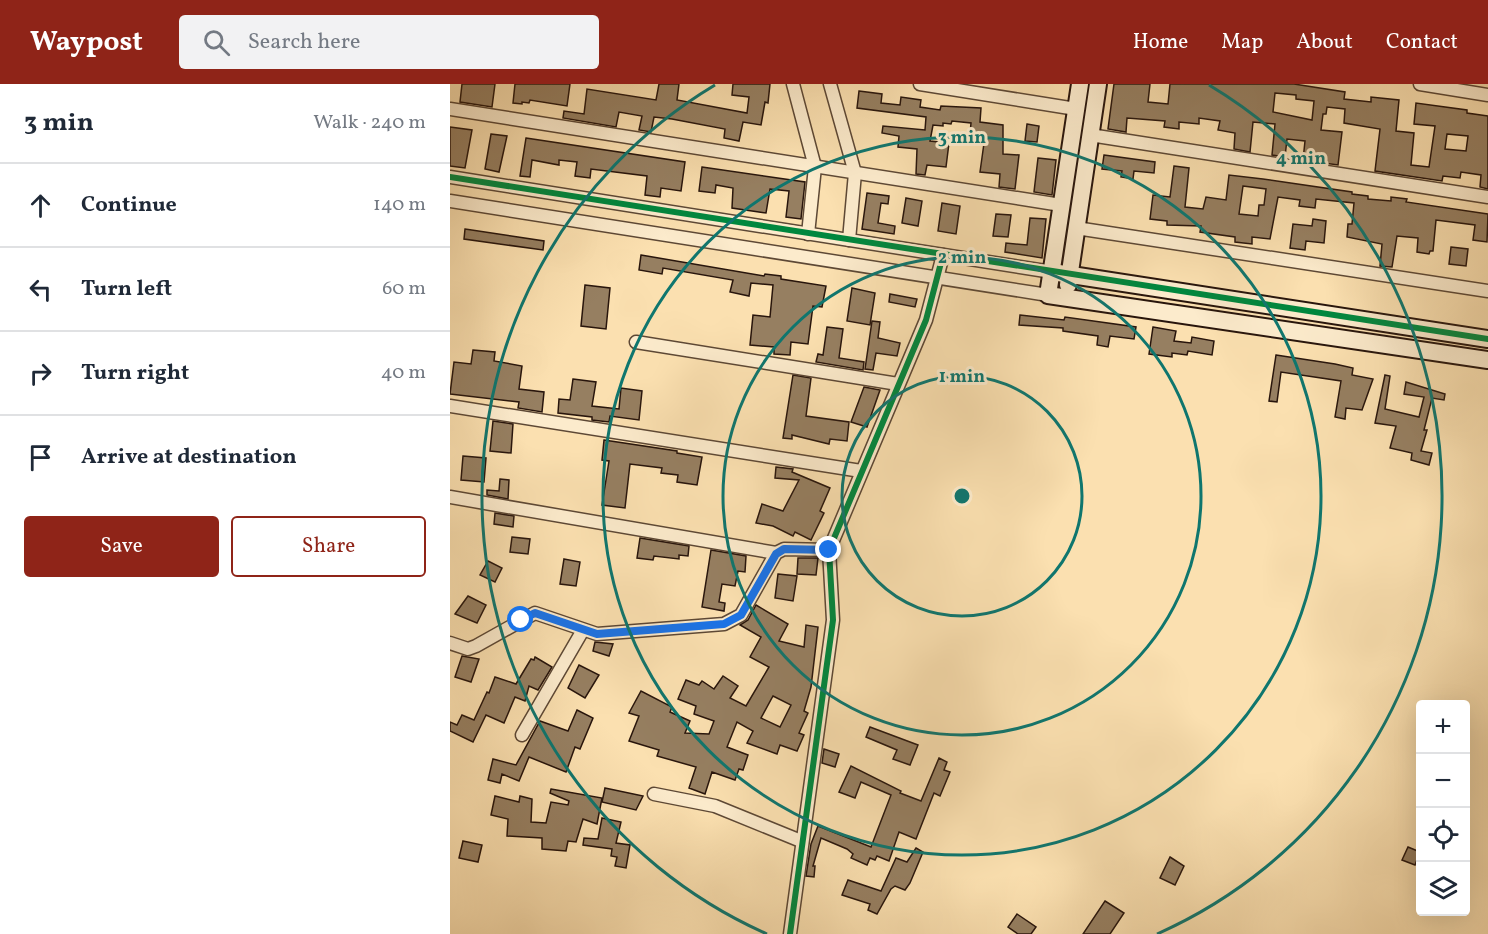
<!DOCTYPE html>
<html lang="en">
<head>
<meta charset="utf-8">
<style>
  body { margin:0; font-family:Vollkorn,serif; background:#f2f2f3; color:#1f2937 }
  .controls { position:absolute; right:18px; bottom:18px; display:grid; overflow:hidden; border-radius:6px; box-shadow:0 6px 24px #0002 }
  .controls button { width:54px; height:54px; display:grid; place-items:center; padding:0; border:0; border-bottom:2px solid #e0e1e3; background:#fff; color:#1f2937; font:30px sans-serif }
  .stop { position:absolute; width:18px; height:18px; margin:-14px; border:4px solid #1a73e8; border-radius:50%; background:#fff }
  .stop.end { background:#1a73e8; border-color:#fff; box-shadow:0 2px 6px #0008 }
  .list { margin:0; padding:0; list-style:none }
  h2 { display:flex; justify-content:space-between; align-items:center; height:78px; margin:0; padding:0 24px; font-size:26px }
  h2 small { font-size:20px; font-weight:400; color:#747a83 }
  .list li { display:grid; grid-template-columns:39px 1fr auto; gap:18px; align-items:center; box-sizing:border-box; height:84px; padding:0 24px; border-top:2px solid #e0e1e3 }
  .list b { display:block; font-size:22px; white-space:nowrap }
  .list em { font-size:20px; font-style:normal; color:#747a83 }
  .actions { display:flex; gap:12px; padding:18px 24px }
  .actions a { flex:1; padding:14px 0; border:2px solid #8f2418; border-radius:6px; text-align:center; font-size:21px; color:#8f2418 }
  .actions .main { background:#8f2418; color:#fff }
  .icon { flex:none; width:33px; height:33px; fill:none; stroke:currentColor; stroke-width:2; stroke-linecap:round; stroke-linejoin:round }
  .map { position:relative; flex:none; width:1038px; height:850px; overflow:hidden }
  header { display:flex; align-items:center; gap:36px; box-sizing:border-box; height:84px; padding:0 30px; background:#8f2418; color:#fff }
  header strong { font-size:28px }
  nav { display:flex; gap:33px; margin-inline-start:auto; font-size:21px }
  .search { width:420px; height:54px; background:#f2f2f3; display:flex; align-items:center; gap:15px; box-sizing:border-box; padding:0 21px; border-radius:6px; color:#747a83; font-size:22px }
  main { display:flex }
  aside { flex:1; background:#fff }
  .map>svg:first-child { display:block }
  .building { fill:#967f61; stroke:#28150c; stroke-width:1.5; fill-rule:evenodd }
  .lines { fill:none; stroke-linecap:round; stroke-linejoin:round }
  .street-casing { stroke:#5d4835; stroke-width:15 }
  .secondary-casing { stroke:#28150c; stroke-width:20 }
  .street { stroke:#fcebcc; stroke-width:12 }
  .secondary { stroke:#fcebcc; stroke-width:16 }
  .cycleway-casing { stroke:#fcebcc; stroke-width:10 }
  .cycleway { stroke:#00873e; stroke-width:6 }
  .route { stroke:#1a73e8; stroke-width:8 }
  .ring { fill:none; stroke:#0f766e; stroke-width:3 }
  .centre { fill:#0f766e; stroke:#fcebcc; stroke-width:3 }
  .ring-label { font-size:18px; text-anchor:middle; font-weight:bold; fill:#0f766e; stroke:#fcebcc; stroke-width:6; stroke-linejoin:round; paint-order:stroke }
</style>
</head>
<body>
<header>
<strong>Waypost</strong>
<div class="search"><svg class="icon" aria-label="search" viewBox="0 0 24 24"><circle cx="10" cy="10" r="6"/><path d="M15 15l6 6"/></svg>Search here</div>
<nav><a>Home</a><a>Map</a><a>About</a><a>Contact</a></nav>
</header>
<main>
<aside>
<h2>3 min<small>Walk · 240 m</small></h2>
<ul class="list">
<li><svg class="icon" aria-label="ahead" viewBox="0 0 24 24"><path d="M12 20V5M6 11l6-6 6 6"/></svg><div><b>Continue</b></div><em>140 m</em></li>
<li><svg class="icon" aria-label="left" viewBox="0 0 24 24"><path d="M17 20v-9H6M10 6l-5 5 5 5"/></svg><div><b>Turn left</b></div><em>60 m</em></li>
<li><svg class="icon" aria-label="right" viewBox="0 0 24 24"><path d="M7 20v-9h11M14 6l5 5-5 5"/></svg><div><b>Turn right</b></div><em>40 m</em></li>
<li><svg class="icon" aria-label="arrive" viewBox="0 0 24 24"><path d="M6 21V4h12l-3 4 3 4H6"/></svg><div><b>Arrive at destination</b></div></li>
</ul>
<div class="actions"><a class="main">Save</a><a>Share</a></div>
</aside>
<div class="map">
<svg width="1038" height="850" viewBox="0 0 1038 850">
  <rect width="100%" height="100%" fill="#fbe0b0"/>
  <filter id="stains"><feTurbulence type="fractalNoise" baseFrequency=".00333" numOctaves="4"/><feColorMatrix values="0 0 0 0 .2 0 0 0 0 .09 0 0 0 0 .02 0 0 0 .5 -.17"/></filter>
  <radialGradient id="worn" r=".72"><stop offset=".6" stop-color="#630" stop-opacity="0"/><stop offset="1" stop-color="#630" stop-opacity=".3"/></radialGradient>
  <g class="building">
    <path d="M12,0h33l-3,23 -32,-5z"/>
    <path d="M65,0h55l-3,22 -37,-6 -1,3 -7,-1v2l-9,-1z"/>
    <path d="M209,0h20l-2,16 70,13 2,-16 -17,-2 1,-11h37l-2,19 -3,-1 -4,23 -18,-3 -4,19 -15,-3 1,-9 -53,-10 -18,-2 -3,15 -12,-2 3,-14 -23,-4 -3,15 -53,-9 1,-7 20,3 3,-25 69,11z"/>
    <path d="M664,0h36l-2,18 20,2 2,-20h124l51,8 -1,7 27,3v-5l28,3 -3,31 18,2 -3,32 18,2 6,-41 -21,-2 2,-21 51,7v3l21,3v73l-8,-2 1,-12 -20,-3 -1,6 -17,-2 -1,5 -67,-10 5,-42 -36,-6 1,-14 -18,-2 -1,7h-3l-2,16 21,2 -4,33 -35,-5 2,-19 -18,-2 -2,18 -13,-2 3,-31 -22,-2 -3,30 -16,-3 1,-16 -17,-3 2,-9 -21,-3v6l-20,-2v7l-15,-2 1,-6 -38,-3 -1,14 -18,-3zM825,9l21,2v4l18,2 -2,19 -39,-8zM997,50l21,2 -2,15 -21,-2z"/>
    <path d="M409,7l23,3 -1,9 19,2 1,-8 20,3 -1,7 20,3 1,-4 40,2 -1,14 23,3v29l16,1 -4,34 -16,-2 1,-13 -20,-2 5,-36 -15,-2 1,-11 -19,-2 -1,3 -8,-1v3l-10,-1 -3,16 19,2 -3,24 -19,-2 -2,10 -9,-1 1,-25 -19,-2 1,-11 -17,-3 1,-7 42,4 1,-13 -69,-9z"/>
    <path d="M577,40l12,2 -2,16 -12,-1z"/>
    <path d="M0,43l22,3 -7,38 -15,-2z"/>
    <path d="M41,50l16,2 -8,36 -14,-3z"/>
    <path d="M76,54l159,24 -4,29 -20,-3 -1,9 -15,-2 2,-19 -56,-7 -1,9 -15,-2 2,-14 -18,-2v5l-27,-5 -2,17 -10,-1z"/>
    <path d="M654,71l51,7 -1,11 -20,-2 -1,8 -12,-2 1,-6 -20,-2z"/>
    <path d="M588,74l18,2 -4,35 -18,-3z"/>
    <path d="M724,82l15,2 -4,39 18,2 3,-12 20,3 3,-25 34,4 89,13v2l16,2v3l23,2v-4l16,2 -1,3 82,12 -1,28 -14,-2 2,-15 -39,-5 -3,31h-3l-1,3 -12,-2 1,-14 -21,-2 -5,31 -12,-1 2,-22 -35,-7 1,-13h4l2,-21 -38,-4 -1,9 -16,-2 1,-6 -22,-3 -8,42 -18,-2v7l-17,-2v-5l-35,-5 1,-6 -34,-1v-4l-17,-2 3,-24 17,2zM793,102l23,3 -2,16h-5l-1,11 -19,-2z"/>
    <path d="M252,83l103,15 -4,37 -15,-2 3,-26 -19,-2 -4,24 -34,-5 1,-20 -17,-3 -1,8 -16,-2z"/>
    <path d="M417,109l22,3 -1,8 -7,-1 -3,20 17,3 -1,8 -32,-5z"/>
    <path d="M456,114l16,3 -4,25 -16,-3z"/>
    <path d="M492,119l18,3 -4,28 -18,-3z"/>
    <path d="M546,130l15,1 -3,22 -15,-1z"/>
    <path d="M580,134l16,1 -4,39 -37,-6 1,-9 21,2z"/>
    <path d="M863,135l13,2 -2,22 -18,-2 -1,9 -15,-2 3,-24 19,2z"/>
    <path d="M15,145l79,12 -1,9 -79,-11z"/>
    <path d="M1001,163l17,2 -2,17 -17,-2z"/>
    <path d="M191,171l123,21 1,-2 16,2v3l45,7 -4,21 -9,-1 -5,38 -17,-2 -1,13 -16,-1v-7l-24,-2 3,-30 17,2 3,-32 -22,-2 -2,13 -19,-4 3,-12 -70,-12 -1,6 -23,-4z"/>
    <path d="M135,201l25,3 -4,41 -25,-3z"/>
    <path d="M402,204l23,5 -5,32 -23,-4z"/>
    <path d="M440,210l27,5 -2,8 -26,-5z"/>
    <path d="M570,231l44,5 1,-3 71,10 -2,12 -24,-3 -2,11 -11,-2 1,-9 -35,-5v-3l-44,-3z"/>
    <path d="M422,237l8,1 -2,16 22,5 -3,13 -21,-3 -3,17 -8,-1z"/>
    <path d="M377,243l16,2 -4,29 25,4 -1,8 -47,-8 2,-8 5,1z"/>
    <path d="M703,243l23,4 -2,10 17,2 1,-6 22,4 -2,14 -24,-4 -1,4 -15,-2v4l-23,-3z"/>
    <path d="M23,266l22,2 -1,9 28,5 -3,23 25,3 -2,20 -24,-4 1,-6 -69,-8 4,-32 17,2z"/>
    <path d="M826,271l59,9 18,4 -1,7 21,4 -11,31 -16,-2 -1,11 -10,-2 6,-36 -60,-9 -4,30 -8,-1z"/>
    <path d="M343,291l18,3 -5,38 43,6 -2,19 -17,-2 -1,5 -37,-9v4l-9,-1z"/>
    <path d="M935,291l5,1 -5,33 34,8 5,-20 -20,-3 2,-12 39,12 -1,6 -12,-2 -8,32h3l-6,21 11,2 -3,12 -18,-5 1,-7 -22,-5 6,-22 -21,-3z"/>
    <path d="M123,295l23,3 -4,24 27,3 2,-21 21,3 -3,29 -29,-4 -1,6 -17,-2v-3l-34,-4 1,-14 11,1z"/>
    <path d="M414,303l16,3 -13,37 -16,-5z"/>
    <path d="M43,337l20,3 -2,29 -21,-2z"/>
    <path d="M154,356l73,11v2l25,4 -5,28 -20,-3 1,-7 -17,-2 1,-5 -32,-4 -5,44 -23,-3 7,-44 -7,-1z"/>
    <path d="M13,372l23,2 -2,24 -23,-2z"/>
    <path d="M326,383l17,2 -1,3 38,16 -10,23 4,2 -13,27 -16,-8 -2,4 -20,-10 -17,-3 6,-19 21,7 16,-31 -24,-2z"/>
    <path d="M50,395l9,1 -1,19 -21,-4v-5l12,1z"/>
    <path d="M45,429l19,3 -1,11 -19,-3z"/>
    <path d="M62,453l18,2 -2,15 -18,-2z"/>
    <path d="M190,454l49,8 -1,10 -9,-1v4l-25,-3 -1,4 -16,-2z"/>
    <path d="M261,466l35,6 -1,16 -7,-1 -3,15 -13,-2 -3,18 6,1 -1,8 -22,-4z"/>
    <path d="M348,474h20l-2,17 -19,-1z"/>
    <path d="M114,475l16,3 -4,24 -16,-2z"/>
    <path d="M38,477l14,7 -7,14 -15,-7z"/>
    <path d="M328,490l19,2 -4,25 -18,-3z"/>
    <path d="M18,512l18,9 -9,18 -22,-9z"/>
    <path d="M306,521l32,19 -9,17 25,6 2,-22 12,2 -7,60 -7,24 4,2 -9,20 5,2 -7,16 -17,-6 -3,9 -30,-11 6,-12 -16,-9 -10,25 21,8 -5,15 -4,-1 -4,11 -23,-8 -7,22 -16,-6 7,-21 -39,-11 2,-6 -30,-9 10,-25 -10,-3 12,-22 31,16 -2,5 20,9 -5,12 24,1 5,-13 -20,-7 2,-8 -18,-7 8,-19 13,5 3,-4 12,8 9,-13 15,10 -8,12 16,8 23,-39 -19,-10 11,-20 -21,-12 8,-5zM323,612l18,9 -11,22 -19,-9z"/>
    <path d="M145,558l18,2 -4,12 -16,-5z"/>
    <path d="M12,572l17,3 -8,23 -16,-5z"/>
    <path d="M85,573l17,10 -14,23 -9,-4 -4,15 -10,-4 -11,26 -18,-8 -13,27 -23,-11v-9l7,3 5,-10 12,5 13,-28 2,1 6,-16 21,7 15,-25 3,1z"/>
    <path d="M129,581l20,10 -14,23 -17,-10z"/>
    <path d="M127,626l16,8 -13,31 -5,-2 -9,25 -37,-15 -10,24 -17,-7 -2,9 -12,-3 5,-21 23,6 24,-44 28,10z"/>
    <path d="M420,643l48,18 -8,20 -17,-6 4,-9 -31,-13z"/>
    <path d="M374,665l15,5 -4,13 -13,-4z"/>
    <path d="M489,674l8,4 -3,8 6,2 -10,24 -6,-3 -18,46 -17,-7 -10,29 -12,-5 -2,4 -5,-2 -3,7 -16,-7 2,-4 -6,-5 -26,-11 -8,28h2l-1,11 -8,-1 5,-32 7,-18 53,21 20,-52 -30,-13 -6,16 -16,-6 12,-26 50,25 -1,2 21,8z"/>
    <path d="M155,704l38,8 -7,14 -34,-8z"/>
    <path d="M101,705l51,9 -5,26 -14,-5 -7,23 -8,-1 -2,10 -24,-2v-11l-35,-2 1,-17 -17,-4 4,-19 24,6 1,-6 12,3 -1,23 15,1 5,-21 17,3 1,-4 -19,-8z"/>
    <path d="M152,734l19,4 -5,21 14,2 -4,23 -11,-2 2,-9 -6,-1 1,-7 -29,-4 1,-7 14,1z"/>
    <path d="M13,757l19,4 -4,17 -19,-4z"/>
    <path d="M958,763l12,5 -5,13 -13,-5z"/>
    <path d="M466,764l7,4 -13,31 -5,7 -10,-4 -4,3 -14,25 -9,-4 2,-6 -28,-9 6,-15 33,11 15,-33 11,4z"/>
    <path d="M720,773l14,9 -9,19 -15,-7z"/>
    <path d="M655,817l19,12 -14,21h-27z"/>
    <path d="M567,830l19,13 -5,7h-13l-10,-7z"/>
  </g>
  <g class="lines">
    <defs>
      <g id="street">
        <path d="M343,0l22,83 -7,67"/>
        <path d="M380,0l25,89 -6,67"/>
        <path d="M470,0l156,25"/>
        <path d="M970,0l68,11"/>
        <path d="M0,25l611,96"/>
        <path d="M640,51l398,62"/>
        <path d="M0,93l602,95"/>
        <path d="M0,117l598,94"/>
        <path d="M626,144l412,63"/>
        <path d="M186,258l262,42"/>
        <path d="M0,322l411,65"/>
        <path d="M0,413l326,56"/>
        <path d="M0,559l18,6 8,-3 59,-33 62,21 127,-10 17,-9 35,-62 8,-4 45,1"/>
        <path d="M72,651l61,-105"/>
        <path d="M204,710l61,12 86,35"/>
        <path d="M340,850l43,-314 -4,-70 97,-230 17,-65"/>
      </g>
      <g id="secondary">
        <path d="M630,0l-32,211 440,65"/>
        <path d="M602,188l436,67"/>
        <path d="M618,201l30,-201"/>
      </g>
    </defs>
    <use href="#street" class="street-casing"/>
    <use href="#secondary" class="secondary-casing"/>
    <use href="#street" class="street"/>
    <use href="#secondary" class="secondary"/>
    <defs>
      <g id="cycleway">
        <path d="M0,93l1038,162"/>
        <path d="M340,850l43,-314 -4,-70 97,-230 17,-65"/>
      </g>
    </defs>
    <use href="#cycleway" class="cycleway-casing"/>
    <use href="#cycleway" class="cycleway"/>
  </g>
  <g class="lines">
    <path class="route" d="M71,536l14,-7 62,21 127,-10 17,-9 35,-61 8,-5 45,1"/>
  </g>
  <g class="ring">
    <circle cx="512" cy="412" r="120"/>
    <circle cx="512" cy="412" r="239"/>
    <circle cx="512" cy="412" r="359"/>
    <path d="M317 850A479 479 0 0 1 265 1M759 1A479 479 0 0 1 707 850"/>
  </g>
  <circle cx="512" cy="412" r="9" class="centre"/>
  <g class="ring-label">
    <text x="512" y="59">3 min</text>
    <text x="851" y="80">4 min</text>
    <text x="512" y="179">2 min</text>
    <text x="512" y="298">1 min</text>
  </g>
  <rect width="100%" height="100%" filter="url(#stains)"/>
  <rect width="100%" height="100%" fill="url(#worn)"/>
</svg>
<div class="controls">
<button>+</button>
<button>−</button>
<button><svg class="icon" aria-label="locate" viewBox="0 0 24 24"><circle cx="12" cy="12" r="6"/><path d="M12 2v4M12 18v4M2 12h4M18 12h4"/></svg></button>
<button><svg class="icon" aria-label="layers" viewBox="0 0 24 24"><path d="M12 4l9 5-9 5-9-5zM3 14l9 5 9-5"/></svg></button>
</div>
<div class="stop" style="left:71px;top:536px"></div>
<div class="stop end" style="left:379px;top:466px"></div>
</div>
</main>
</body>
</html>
